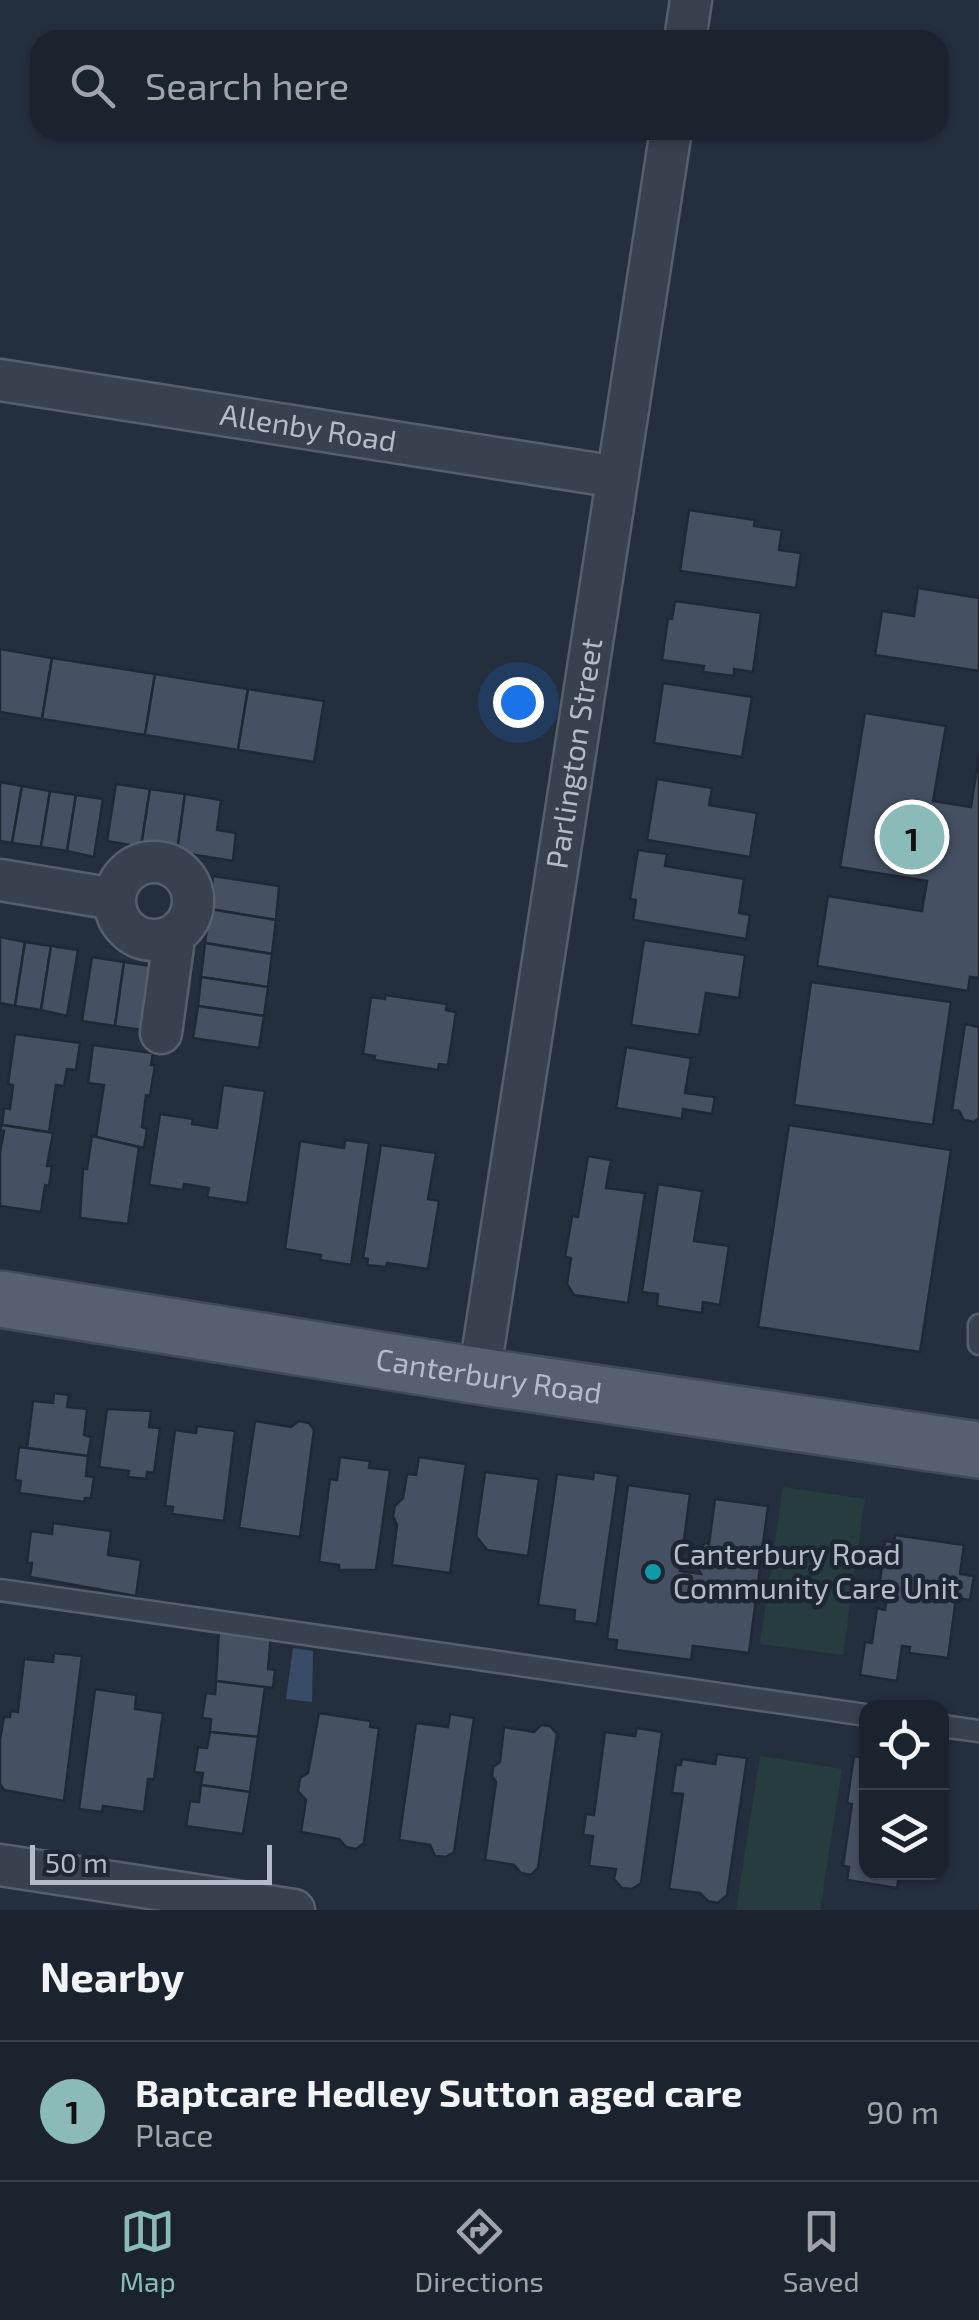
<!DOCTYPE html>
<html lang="en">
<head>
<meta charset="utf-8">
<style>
  body { margin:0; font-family:"Exo 2",sans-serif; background:#282f3a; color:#f1f3f6 }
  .controls { position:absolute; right:30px; bottom:30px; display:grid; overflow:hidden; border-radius:20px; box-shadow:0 2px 8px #0004 }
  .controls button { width:90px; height:90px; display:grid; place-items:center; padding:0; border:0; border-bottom:2px solid #39404a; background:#1b232e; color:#f1f3f6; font:50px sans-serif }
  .scale { position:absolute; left:30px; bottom:25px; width:242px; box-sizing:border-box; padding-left:10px; border:5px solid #b4bcc9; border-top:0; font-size:28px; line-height:35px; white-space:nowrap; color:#b4bcc9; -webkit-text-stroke:8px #1d2633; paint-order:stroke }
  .you { position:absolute; left:518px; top:702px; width:35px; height:35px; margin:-25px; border:8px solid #fff; border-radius:50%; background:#1a73e8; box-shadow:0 0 0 15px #1a73e833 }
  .badge { display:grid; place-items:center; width:65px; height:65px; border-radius:50%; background:#8bbbb9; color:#111; font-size:32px; font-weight:700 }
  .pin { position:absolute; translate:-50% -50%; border:5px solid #fff; box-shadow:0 2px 10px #0006 }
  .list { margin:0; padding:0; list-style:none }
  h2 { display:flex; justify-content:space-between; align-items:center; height:130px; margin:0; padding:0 40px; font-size:42px }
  h2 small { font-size:32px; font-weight:400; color:#a0a4aa }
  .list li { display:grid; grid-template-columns:65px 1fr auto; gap:30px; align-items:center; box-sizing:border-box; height:140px; padding:0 40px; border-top:2px solid #39404a }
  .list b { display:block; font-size:38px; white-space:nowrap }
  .list p { margin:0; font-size:32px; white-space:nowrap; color:#a0a4aa }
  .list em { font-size:32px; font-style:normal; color:#a0a4aa }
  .icon { flex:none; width:55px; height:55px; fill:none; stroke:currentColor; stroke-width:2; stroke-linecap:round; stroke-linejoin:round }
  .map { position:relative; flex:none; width:979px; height:1910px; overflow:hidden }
  .search { position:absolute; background:#1b232e; box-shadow:0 2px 8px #0004; left:30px; right:30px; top:30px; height:110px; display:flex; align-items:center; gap:25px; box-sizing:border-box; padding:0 35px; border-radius:30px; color:#a0a4aa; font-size:38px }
  .sheet { height:270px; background:#1b232e }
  nav { display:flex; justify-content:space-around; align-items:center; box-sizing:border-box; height:140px; border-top:2px solid #39404a; background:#1b232e; font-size:28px; color:#a0a4aa }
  nav a { display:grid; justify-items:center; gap:5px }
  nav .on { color:#8bbbb9 }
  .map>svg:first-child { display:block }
  .green { fill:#263c3f }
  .water { fill:#394c67 }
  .building { fill:#455162; stroke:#1f2835; stroke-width:2.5 }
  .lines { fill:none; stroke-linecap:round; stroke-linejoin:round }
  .service-casing { stroke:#565f6c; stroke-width:25 }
  .minor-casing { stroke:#565f6c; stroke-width:45 }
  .primary-casing { stroke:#414a57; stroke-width:60 }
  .service { stroke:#38414e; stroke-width:20 }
  .minor { stroke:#38414e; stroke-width:40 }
  .primary { stroke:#56606e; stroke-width:55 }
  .culture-dot { fill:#0f9aa8; stroke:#1d2633; stroke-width:4 }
  .labels { text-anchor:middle; stroke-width:9; stroke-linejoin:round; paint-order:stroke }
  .street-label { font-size:30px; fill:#b4bcc9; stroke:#1d2633 }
  .poi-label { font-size:30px; fill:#b4bcc9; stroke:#1d2633; text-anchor:start }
</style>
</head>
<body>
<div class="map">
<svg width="979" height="1910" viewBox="0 0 979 1910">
  <rect width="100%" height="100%" fill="#242f3e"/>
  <g class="green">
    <path d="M783,1487l82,12 -22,156 -83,-11z"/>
    <path d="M760,1756l82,13 -22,141h-84z"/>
  </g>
  <path class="water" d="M293,1648l20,3 -1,51 -26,-3z"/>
  <g class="building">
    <path d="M689,510l66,10 -1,6 28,4 -3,20 22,3 -5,35 -116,-17z"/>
    <path d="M918,588l61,10v73l-104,-16 7,-44 32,5z"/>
    <path d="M675,601l86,12 -8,59 -19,-3v7l-31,-4 1,-6 -42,-6 6,-42 4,1z"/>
    <path d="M0,649l52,9 -10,61 -42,-7z"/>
    <path d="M52,658l103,16 -10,61 -103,-16z"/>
    <path d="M155,674l93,15 -10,61 -93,-15z"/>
    <path d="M663,683l89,14 -10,60 -88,-14z"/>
    <path d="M248,689l76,12 -10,61 -76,-12z"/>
    <path d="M865,713l81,13 -13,75 38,6 8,-52v223l-9,-1 -2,14 -151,-25 11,-70 94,15 5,-30 -87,-14z"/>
    <path d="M657,779l55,9 -3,17 48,8 -7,44 -103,-17z"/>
    <path d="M0,782l22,4 -10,57 -12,-2z"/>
    <path d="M116,784l34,5 -9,58 -34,-6z"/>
    <path d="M22,786l28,5 -9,56 -29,-4z"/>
    <path d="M150,789l35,5 -8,58 -36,-5z"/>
    <path d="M50,791l26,4 -9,56 -26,-4z"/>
    <path d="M185,794l36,6 -4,30 19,3 -3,28 -56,-9z"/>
    <path d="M76,795l27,4 -9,58 -27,-6z"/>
    <path d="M638,850l29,4 -2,12 79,13 -5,34 11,2 -4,24 -113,-19 3,-20 -6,-1z"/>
    <path d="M213,876l66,10 -3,34 -66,-11z"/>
    <path d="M210,909l66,11 -4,34 -67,-11z"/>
    <path d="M0,937l25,5 -10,64 -15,-3z"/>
    <path d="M644,940l101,15 -6,43 -33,-5 -7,42 -68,-10z"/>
    <path d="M25,942l26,4 -10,64 -26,-4z"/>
    <path d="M205,943l67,11 -4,33 -67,-10z"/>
    <path d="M51,946l27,4 -11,66 -26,-6z"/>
    <path d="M92,957l32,5 -9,64 -33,-5z"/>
    <path d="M124,962l34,5 -9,64 -34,-5z"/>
    <path d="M201,977l67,10 -4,29 -66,-10z"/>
    <path d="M811,982l140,20 -18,123 -139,-20z"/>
    <path d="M385,995l62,9 -1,6 10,2 -8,53 -9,-1 -1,6 -64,-10 1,-4 -12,-2 8,-57 14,2z"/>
    <path d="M198,1006l66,10 -5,32 -66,-10z"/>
    <path d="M965,1024l14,3v91l-5,4 -10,-2 -5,-9 -7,-1z"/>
    <path d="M15,1034l65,9 -4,27 -9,-1 -3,17 -8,-1 -7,47 -47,-7 2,-17 6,1 3,-24 -5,-1z"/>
    <path d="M93,1045l60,8 -2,12h4l-5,31 -4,-1 -4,32 5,2 -3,19 -48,-11 8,-52 -16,-2z"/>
    <path d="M626,1047l65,11 -6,35 30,4 -3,17 -29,-5 -1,10 -66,-11z"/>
    <path d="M223,1085l42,6 -18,112 -40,-6 2,-9 -25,-4 -1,6 -34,-5 11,-71 33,5 -1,5 25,4z"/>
    <path d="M2,1125l51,8 -6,33h5l-3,20 -4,-1 -4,27 -41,-6v-54l4,-21 -4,-1z"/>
    <path d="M789,1125l162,25 -31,202 -162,-25z"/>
    <path d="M92,1136l47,11 -11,77 -48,-6 3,-49h4z"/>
    <path d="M345,1140l24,3 -18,122 -31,-5 1,-5 -36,-6 15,-108 44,7z"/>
    <path d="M381,1145l55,8 -8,46 11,2 -11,68 -41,-6 -1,4 -19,-2 1,-6 -5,-1z"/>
    <path d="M588,1156l23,4 -5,28 39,5 -17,110 -54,-8 -7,-11 4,-26 -6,-1 7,-41 6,1z"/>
    <path d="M658,1184l44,7 -8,50 35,5 -9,59 -17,-3 -1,11 -45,-7 1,-12 -16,-2z"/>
    <path d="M54,1393l15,2 -2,12 20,2 -3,26 7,2 -3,19 -61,-8 6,-47 20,2z"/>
    <path d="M107,1409l44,2 -2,16 11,1 -6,45 -7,-1 -1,7 -18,-2 1,-6 -30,-4z"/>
    <path d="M255,1421l36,6 8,-6 10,2 5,7 -14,107 -61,-9z"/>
    <path d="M197,1426l38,5 -11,90 -52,-7 1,-7 -8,-1 10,-76 21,3z"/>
    <path d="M19,1447l69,9 -2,20 8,1 -3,21h-6l-1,4 -65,-9 2,-12 -6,-1z"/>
    <path d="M340,1457l30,4 -1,7 21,2 -14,100h-37v-5l-20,-3 11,-83 7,1z"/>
    <path d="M419,1457l47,7 -16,109 -58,-8 5,-40 -4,-9 2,-10 8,-8 4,-24 9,1z"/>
    <path d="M485,1472l54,7 -11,77 -41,-6 -11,-14z"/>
    <path d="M594,1472l24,4 -21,148 -23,-3 1,-11 -37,-5 19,-131 36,5z"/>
    <path d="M628,1485l62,9 -10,77 21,3 -7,-12 2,-10 9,-9 4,1 6,-45 53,7 -19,147 -56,-7 -2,14 -75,-10 1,-10 -10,-1z"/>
    <path d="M53,1523l58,8 -3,24 33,5 -5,36 -106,-19 2,-14h-5l4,-32 21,3z"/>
    <path d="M895,1535l69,10 -4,29 14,2 -4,24 -14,-2 -8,60 -39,-5 1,-6 -8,-1 -5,35 -37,-6 5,-33 7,1 5,-35 8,2 4,-28 -9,-1 5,-40 9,1z"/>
    <path d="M219,1629l52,5 -3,35 7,1 -2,18 -57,-7z"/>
    <path d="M54,1653l28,3 -18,145 -60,-11 -4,-6v-44l4,-23h6l1,-6 7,1 6,-53 29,3z"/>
    <path d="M216,1681l49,6 -7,50 -48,-5 1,-13 -9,-1 4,-25 9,1z"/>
    <path d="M95,1689l41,6 -1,14 28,4 -9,66h-6l-4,33 -41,-6 -1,6 -23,-3z"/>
    <path d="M319,1713l52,8 -1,6 9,1 -15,115 -8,6 -10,-2 -7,-8 -38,-7 5,-32 -8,-9 2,-13 8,-5z"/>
    <path d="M450,1714l24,4 -20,134 -8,5 -11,-1 -5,-11 -31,-5 17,-117 32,4z"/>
    <path d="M541,1725l9,1 7,8 -19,134 -7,7 -10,-2 -7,-8 -29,-5 11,-78 -4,-6 1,-9 7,-5 4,-35 30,5z"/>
    <path d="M637,1728l25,4 -21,151 -9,6 -10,-1 -8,-9 2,-10 -27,-3 4,-30 -10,-1 3,-21 8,1 11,-83 30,4z"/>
    <path d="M210,1732l48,5 -8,55 -49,-7 2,-12 -9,-1 4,-25 9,1z"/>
    <path d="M717,1754l30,4 -20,137 -9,8 -10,-2 -8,-8 -31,-4 14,-95 -11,-1 4,-28h5l1,-6 33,5z"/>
    <path d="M854,1756l12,2v114h40l-7,4 -2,12 -50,-8 2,-13 -6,-1 9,-62 -5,-1z"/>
    <path d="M201,1785l49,7 -7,42 -57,-8 4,-25 9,1z"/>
  </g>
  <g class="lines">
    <defs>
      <g id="service">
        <path d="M979,1325v19"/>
        <path d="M0,1590l866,125"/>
        <path d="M942,1726l37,5"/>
      </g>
      <g id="minor">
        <path d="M685,40l6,-40"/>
        <path id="s1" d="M0,380l617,97"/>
        <circle cx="154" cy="901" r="39"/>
        <path d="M0,880l114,19"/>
        <path d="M161,1033l12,-87 -5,-8"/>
        <path id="s2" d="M479,1376l192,-1246"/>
        <path d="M0,1865l294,45"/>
      </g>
      <g id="primary">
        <path id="s3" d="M0,1299l479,77 500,74"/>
      </g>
    </defs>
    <use href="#service" class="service-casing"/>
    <use href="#minor" class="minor-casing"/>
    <use href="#primary" class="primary-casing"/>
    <use href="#service" class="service"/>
    <use href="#minor" class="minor"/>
    <use href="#primary" class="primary"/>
  </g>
  <circle class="culture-dot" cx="653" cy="1572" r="10"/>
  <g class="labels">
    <g class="street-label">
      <text dy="10" stroke="none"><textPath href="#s1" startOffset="312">Allenby Road</textPath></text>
      <text dy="10" stroke="none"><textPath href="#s2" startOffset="630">Parlington Street</textPath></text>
      <text dy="10" stroke="none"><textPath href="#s3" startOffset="495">Canterbury Road</textPath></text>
    </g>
    <g class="poi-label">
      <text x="673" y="1565">Canterbury Road<tspan x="673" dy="34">Community Care Unit</tspan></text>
    </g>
  </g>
</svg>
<div class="controls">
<button><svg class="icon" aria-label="locate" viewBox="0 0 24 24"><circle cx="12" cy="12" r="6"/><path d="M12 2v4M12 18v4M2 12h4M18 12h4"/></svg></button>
<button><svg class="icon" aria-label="layers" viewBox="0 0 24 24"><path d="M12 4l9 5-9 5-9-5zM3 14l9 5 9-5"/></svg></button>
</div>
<div class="scale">50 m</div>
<div class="you"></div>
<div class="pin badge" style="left:912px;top:837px">1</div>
<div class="search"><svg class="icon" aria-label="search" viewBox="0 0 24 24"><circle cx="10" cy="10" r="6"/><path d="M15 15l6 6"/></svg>Search here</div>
</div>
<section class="sheet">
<h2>Nearby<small></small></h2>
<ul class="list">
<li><span class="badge">1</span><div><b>Baptcare Hedley Sutton aged care</b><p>Place</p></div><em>90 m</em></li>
</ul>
</section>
<nav>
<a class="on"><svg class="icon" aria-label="map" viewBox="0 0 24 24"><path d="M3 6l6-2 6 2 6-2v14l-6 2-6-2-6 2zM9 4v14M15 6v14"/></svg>Map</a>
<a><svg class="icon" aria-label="directions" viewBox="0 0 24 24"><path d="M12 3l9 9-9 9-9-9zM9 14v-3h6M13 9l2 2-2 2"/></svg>Directions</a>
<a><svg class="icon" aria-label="saved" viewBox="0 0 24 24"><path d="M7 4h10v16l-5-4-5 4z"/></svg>Saved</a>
</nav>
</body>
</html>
